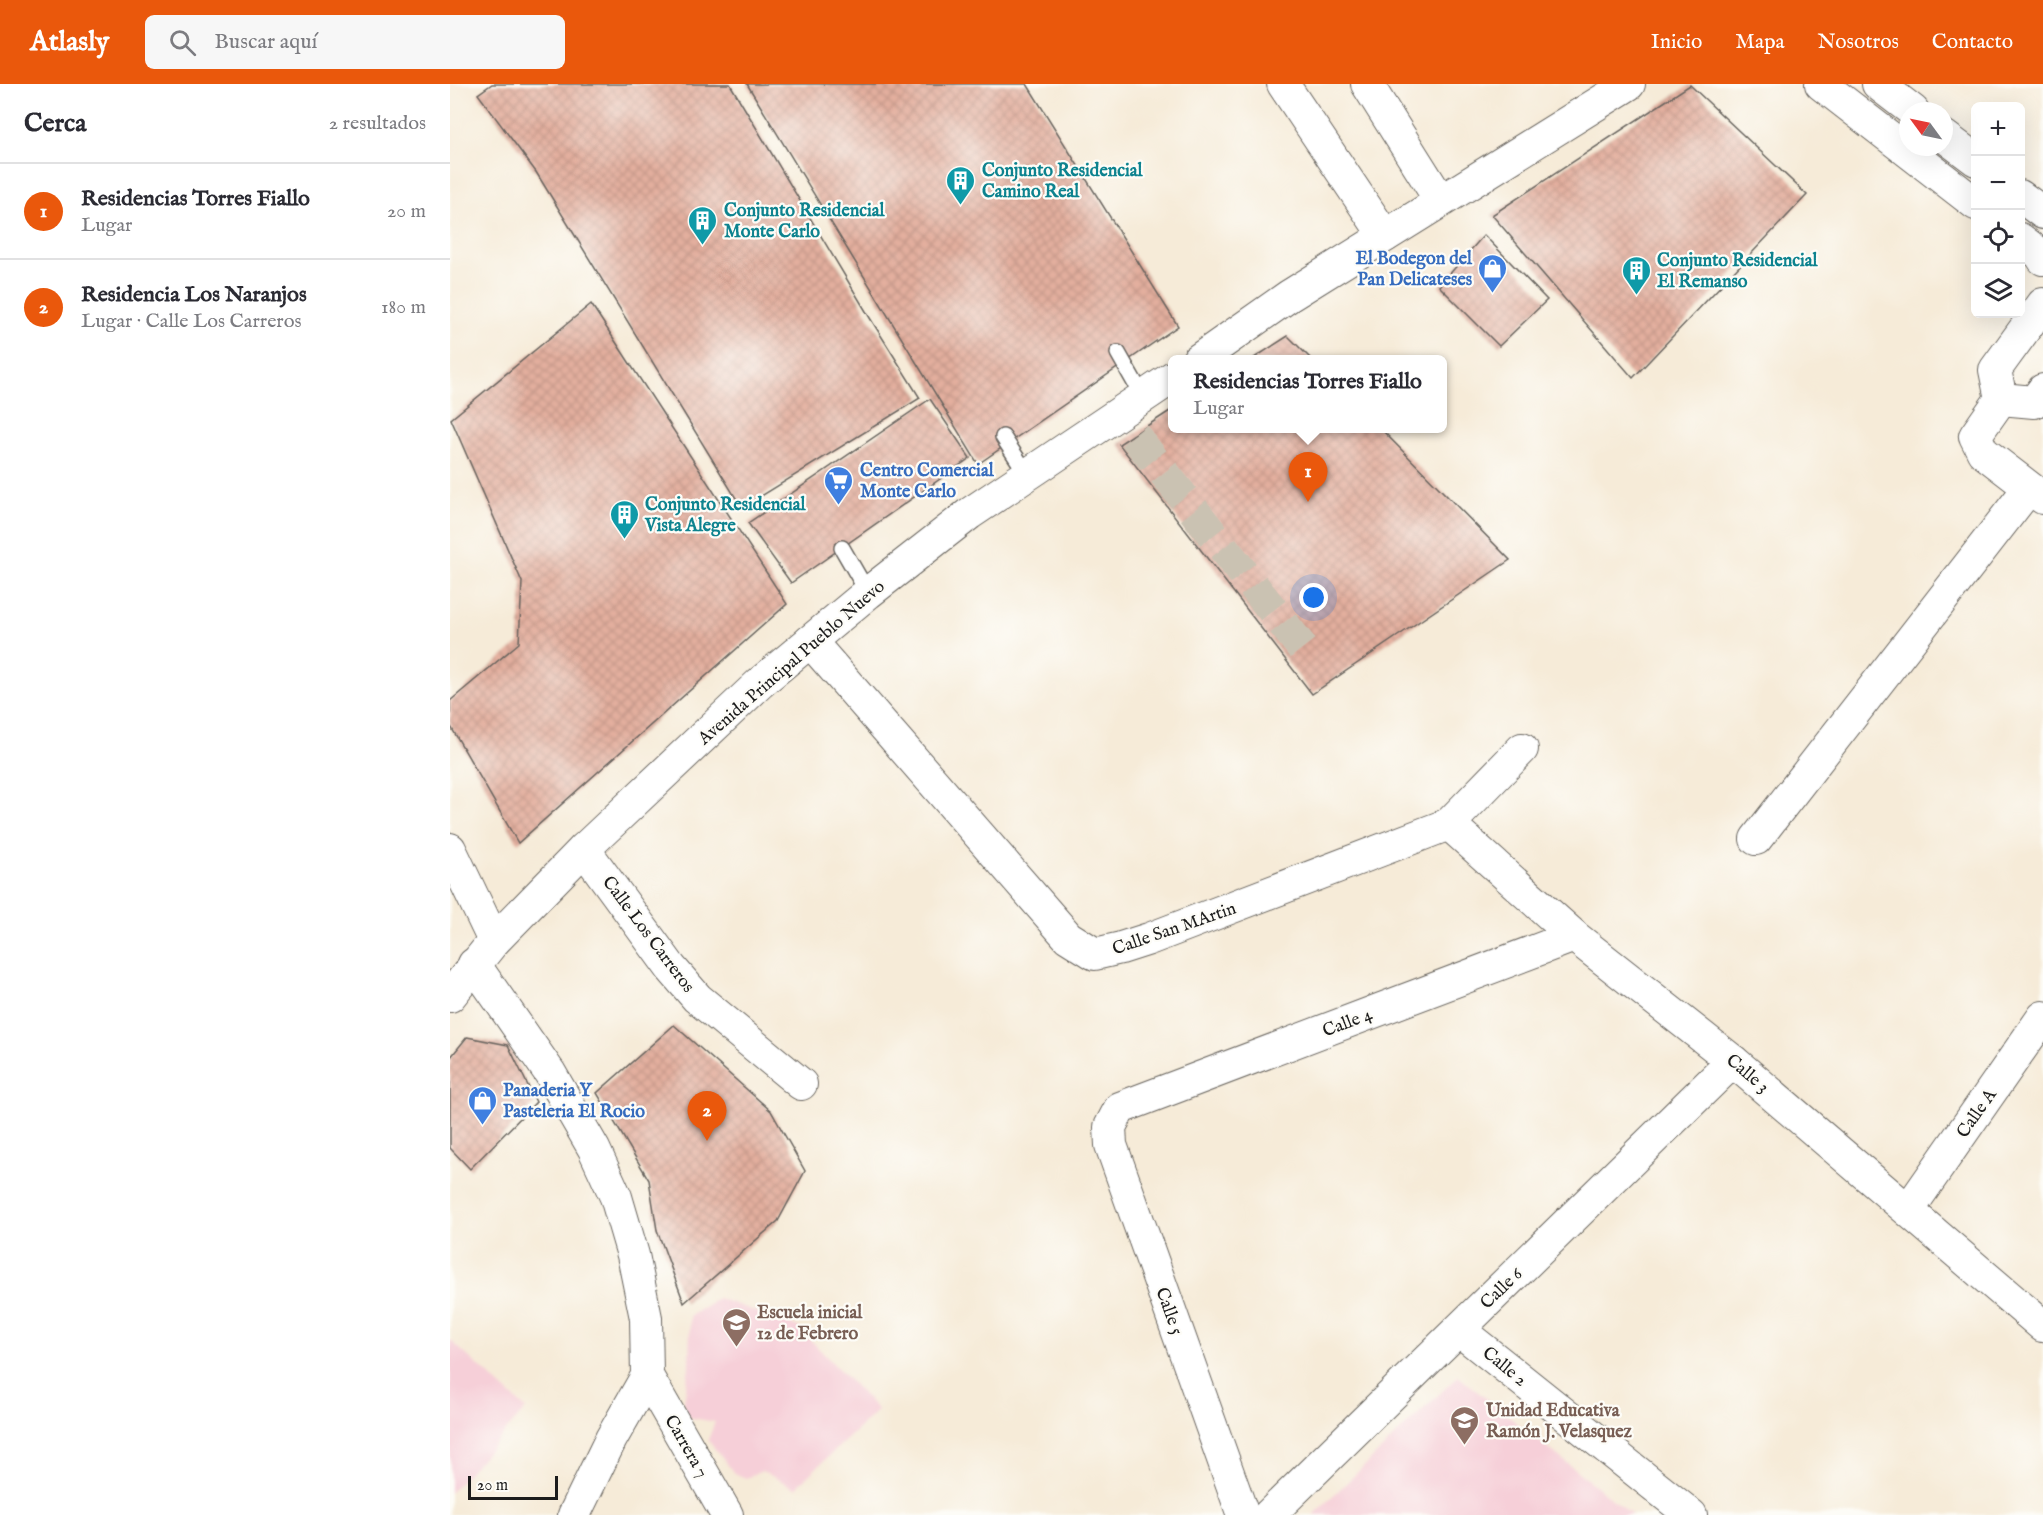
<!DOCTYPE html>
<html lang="es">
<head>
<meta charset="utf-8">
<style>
  body { margin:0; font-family:"IM FELL English",serif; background:#f7f7f7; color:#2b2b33 }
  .controls { position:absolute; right:18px; top:18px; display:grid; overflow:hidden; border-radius:9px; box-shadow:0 6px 24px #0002 }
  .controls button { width:54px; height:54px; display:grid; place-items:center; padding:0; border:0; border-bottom:2px solid #e1e1e2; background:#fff; color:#2b2b33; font:30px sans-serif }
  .compass { position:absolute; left:1449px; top:18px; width:54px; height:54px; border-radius:50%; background:#fff; box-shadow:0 6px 24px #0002; rotate:303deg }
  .scale { position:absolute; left:18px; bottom:15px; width:90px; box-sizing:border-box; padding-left:6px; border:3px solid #1c1c1c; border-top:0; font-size:16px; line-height:21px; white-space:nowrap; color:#1c1c1c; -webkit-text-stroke:4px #fdfcf7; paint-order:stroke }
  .you { position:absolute; left:864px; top:514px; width:21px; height:21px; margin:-15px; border:4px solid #fff; border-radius:50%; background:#1a73e8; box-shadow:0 0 0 9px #1a73e833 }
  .badge { display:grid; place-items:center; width:39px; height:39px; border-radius:50%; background:#ea580c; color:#fff; font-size:20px; font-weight:700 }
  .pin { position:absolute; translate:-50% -50px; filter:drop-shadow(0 2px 3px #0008) }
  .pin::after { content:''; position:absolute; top:32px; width:21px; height:18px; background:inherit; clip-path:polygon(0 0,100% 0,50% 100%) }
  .popup { position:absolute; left:718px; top:271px; width:279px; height:78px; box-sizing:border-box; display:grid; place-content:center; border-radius:9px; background:#fff; filter:drop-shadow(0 2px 4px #0005); font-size:20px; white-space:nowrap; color:#7c7c81 }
  .popup b { font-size:22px; color:#2b2b33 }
  .popup::after { content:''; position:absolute; left:50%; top:100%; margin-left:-12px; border:12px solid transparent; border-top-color:#fff }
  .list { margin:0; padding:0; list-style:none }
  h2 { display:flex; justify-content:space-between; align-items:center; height:78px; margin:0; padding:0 24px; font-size:26px }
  h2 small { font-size:20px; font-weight:400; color:#7c7c81 }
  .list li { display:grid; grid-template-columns:39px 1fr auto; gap:18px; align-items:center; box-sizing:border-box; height:96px; padding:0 24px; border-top:2px solid #e1e1e2 }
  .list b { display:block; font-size:22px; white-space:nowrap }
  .list p { margin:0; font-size:20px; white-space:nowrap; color:#7c7c81 }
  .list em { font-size:20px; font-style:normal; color:#7c7c81 }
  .icon { flex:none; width:33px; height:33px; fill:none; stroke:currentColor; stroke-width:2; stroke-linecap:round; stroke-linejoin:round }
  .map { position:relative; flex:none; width:1593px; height:1431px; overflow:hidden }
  header { display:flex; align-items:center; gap:36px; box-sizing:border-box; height:84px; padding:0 30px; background:#ea580c; color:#fff }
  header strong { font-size:28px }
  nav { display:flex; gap:33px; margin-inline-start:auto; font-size:21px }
  .search { width:420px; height:54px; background:#f7f7f7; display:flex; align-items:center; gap:15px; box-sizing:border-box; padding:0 21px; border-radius:9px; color:#7c7c81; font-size:22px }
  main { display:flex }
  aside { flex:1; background:#fff }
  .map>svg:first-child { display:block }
  .built { fill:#f6cfd8 }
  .building { fill:url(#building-cross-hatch) }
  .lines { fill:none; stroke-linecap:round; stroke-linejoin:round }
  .minor-tunnel { stroke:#cac2b2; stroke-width:32; stroke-dasharray:32 16; stroke-linecap:butt }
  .service-casing { stroke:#68645e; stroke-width:18 }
  .minor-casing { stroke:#68645e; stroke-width:34 }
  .service { stroke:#fff; stroke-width:15 }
  .minor { stroke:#fff; stroke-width:32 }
  .labels { text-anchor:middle; stroke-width:4.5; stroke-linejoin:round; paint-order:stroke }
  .culture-label { font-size:18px; font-weight:bold; fill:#0d838f; stroke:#fdfcf7; text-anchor:start }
  .shop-label { font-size:18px; font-weight:bold; fill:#366cbe; stroke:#fdfcf7; text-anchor:start }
  .street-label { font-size:18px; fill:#1c1c1c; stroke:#fdfcf7 }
  .education-label { font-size:18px; font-weight:bold; fill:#785e54; stroke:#fdfcf7; text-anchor:start }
</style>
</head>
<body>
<header>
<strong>Atlasly</strong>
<div class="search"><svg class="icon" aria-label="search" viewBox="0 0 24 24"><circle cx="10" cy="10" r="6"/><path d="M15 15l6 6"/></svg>Buscar aquí</div>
<nav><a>Inicio</a><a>Mapa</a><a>Nosotros</a><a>Contacto</a></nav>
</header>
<main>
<aside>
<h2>Cerca<small>2 resultados</small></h2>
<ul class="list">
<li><span class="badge">1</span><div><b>Residencias Torres Fiallo</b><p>Lugar</p></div><em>20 m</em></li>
<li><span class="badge">2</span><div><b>Residencia Los Naranjos</b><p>Lugar · Calle Los Carreros</p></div><em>180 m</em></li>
</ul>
</aside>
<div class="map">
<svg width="1593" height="1431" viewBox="0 0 1593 1431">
  <defs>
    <pattern id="building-cross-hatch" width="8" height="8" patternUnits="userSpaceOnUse" patternTransform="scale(1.5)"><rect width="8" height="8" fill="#e3af9e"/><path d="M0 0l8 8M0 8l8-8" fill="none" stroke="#c29688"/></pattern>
  </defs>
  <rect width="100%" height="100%" fill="#fdfcf7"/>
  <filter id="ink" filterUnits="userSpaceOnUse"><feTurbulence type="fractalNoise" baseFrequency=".0167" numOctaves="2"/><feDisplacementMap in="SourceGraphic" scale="12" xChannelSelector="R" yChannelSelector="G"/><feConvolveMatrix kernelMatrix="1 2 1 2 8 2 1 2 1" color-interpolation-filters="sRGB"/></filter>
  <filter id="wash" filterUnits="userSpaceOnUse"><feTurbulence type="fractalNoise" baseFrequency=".008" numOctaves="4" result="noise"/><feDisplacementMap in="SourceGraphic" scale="24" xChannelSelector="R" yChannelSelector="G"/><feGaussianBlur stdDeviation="1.35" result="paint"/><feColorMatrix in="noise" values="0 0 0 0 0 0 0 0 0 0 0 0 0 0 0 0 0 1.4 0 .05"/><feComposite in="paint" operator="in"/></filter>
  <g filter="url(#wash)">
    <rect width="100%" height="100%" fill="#f6ebd8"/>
    <g class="built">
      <path d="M268,1214l80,29 80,83 -83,78 -33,-17 -16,7 -12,-5 -26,-33 7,-18 -33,-6 7,-49 1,-51z"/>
      <path d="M0,1256l76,69 -76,84z"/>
      <path d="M1008,1292l174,139h-319z"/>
    </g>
    <g id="blocks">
      <g class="building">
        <path d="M42,0h238l140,234 50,80 -178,110 -206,-336 -58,-78z"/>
        <path d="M297,0h280l151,242 -200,138z"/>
        <path d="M1240,1l117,110 -174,183 -141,-163z"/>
        <path d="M1034,151l63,65 -48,46 -60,-60z"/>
        <path d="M141,220l196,300 -269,239 -68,-118v-24l69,-58 3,-61 -71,-163z"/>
        <path d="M838,252l24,24h-61z"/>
        <path d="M480,315l40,59 -179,125 -43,-60z"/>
        <path d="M723,325v19h207l130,132 -198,134 -193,-250z"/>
        <path d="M224,941l97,86 34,60 -27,50 -94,82 -27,-73 -8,-50 -52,-87z"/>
        <path d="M17,953l41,8 28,57 -66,67 -20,-21v-90z"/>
      </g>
    </g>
  </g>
  <g filter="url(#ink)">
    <use href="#blocks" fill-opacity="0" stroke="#68645e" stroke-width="1.5"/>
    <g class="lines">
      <path class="minor-tunnel" d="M684,351l178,225"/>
      <defs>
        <g id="service">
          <path d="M668,269l25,44"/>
          <path d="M553,353l24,37"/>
          <path d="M392,464l26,45"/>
        </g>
        <g id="minor">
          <path d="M833,0l102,152"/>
          <path d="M917,0l73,116"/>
          <path d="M1371,0l155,120"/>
          <path d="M1428,0l35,27"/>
          <path d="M1494,52l32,24"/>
          <path d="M1570,112l23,17"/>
          <path d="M1570,155l21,16 2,4"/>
          <path d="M1593,220l-48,66 6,29 -26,37 8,16 60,46"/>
          <path d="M748,276l91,-64 340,-212"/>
          <path d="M1551,315l33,3 9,-12"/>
          <path d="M360,557l258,296 27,17 26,-6 28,-9 300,-115 73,-75"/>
          <path d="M999,740l125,112 159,125 310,265"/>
          <path d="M1306,755l273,-351"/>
          <path d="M0,765l44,92"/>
          <path d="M134,765l87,119 26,30 104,86"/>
          <path d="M24,880l76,109 44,76 22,48 17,58 13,63 1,58 -36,63 -37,76"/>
          <path d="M0,912l44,-55 90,-92 176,-166 108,-90 101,-79 204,-137"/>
          <path d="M1459,1125l134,-192"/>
          <path d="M1009,1246l232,185"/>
          <path d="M197,1292l80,139"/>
          <path d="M793,1431l-132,-370 -1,-18 10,-19 454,-172"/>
          <path d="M819,1431l464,-454"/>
        </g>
      </defs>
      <use href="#service" class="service-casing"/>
      <use href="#minor" class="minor-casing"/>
      <use href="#service" class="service"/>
      <use href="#minor" class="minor"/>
    </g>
  </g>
  <defs>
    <symbol id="building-pin" viewBox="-11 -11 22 30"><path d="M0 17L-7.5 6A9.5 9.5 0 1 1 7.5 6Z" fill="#0f9aa8" stroke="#fdfcf7"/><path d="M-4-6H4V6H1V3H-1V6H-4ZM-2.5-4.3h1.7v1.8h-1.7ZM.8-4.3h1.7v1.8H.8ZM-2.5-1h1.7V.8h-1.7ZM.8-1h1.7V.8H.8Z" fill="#fff"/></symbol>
    <symbol id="shop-pin" viewBox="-11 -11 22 30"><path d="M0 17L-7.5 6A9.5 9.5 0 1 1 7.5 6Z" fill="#3f7fe0" stroke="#fdfcf7"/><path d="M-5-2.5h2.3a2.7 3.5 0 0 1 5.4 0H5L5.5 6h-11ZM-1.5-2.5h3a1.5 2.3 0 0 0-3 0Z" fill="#fff"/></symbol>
    <symbol id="supermarket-pin" viewBox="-11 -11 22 30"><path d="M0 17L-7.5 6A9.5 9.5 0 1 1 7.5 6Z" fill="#3f7fe0" stroke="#fdfcf7"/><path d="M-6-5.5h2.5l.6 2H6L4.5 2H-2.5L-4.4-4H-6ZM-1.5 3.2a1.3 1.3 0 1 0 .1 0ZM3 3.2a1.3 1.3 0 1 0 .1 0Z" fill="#fff"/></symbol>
    <symbol id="school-pin" viewBox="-11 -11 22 30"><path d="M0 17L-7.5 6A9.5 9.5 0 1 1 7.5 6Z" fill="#8d6e63" stroke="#fdfcf7"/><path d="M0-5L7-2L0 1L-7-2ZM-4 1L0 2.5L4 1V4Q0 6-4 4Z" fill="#fff"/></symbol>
  </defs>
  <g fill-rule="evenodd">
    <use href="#building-pin" x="494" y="80" width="33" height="45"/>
    <use href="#building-pin" x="236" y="120" width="33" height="45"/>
    <use href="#shop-pin" x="1026" y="168" width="33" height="45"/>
    <use href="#building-pin" x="1170" y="170" width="33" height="45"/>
    <use href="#supermarket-pin" x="372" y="380" width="33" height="45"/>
    <use href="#building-pin" x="158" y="414" width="33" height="45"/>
    <use href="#shop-pin" x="16" y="1000" width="33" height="45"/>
    <use href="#school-pin" x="270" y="1222" width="33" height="45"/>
    <use href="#school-pin" x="998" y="1320" width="33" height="45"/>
  </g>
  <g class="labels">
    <g class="culture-label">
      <text x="532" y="92">Conjunto Residencial<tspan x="532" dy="21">Camino Real</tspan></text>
      <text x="274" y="132">Conjunto Residencial<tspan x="274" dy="21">Monte Carlo</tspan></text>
      <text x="1207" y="182">Conjunto Residencial<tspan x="1207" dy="21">El Remanso</tspan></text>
      <text x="195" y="426">Conjunto Residencial<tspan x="195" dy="21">Vista Alegre</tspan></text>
    </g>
    <g class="shop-label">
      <text x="1022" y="180" text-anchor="end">El Bodegon del<tspan x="1022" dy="21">Pan Delicateses</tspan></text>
      <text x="410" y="392">Centro Comercial<tspan x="410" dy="21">Monte Carlo</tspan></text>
      <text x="53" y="1012">Panaderia Y<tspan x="53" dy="21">Pasteleria El Rocio</tspan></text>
    </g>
    <g class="street-label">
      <text transform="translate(341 578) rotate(-41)" y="6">Avenida Principal Pueblo Nuevo</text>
      <text transform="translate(724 844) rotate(-19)" y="6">Calle San MArtin</text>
      <text transform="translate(199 850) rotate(53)" y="6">Calle Los Carreros</text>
      <text transform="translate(897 938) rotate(-21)" y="6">Calle 4</text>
      <text transform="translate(1298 989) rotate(40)" y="6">Calle 3</text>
      <text transform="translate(1526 1029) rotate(-55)" y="6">Calle A</text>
      <text transform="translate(1051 1204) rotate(-44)" y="6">Calle 6</text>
      <text transform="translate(720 1227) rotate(70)" y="6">Calle 5</text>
      <text transform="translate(1055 1282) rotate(39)" y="6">Calle 2</text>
      <text transform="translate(237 1362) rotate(60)" y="6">Carrera 7</text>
    </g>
    <g class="education-label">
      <text x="307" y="1234">Escuela inicial<tspan x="307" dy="21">12 de Febrero</tspan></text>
      <text x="1036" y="1332">Unidad Educativa<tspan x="1036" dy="21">Ramón J. Velasquez</tspan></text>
    </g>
  </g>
</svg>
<div class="controls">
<button>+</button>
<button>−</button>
<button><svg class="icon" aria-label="locate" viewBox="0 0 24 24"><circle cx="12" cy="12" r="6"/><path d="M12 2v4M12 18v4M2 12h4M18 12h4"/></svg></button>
<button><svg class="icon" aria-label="layers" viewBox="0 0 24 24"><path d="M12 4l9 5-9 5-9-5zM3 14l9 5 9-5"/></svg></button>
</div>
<svg class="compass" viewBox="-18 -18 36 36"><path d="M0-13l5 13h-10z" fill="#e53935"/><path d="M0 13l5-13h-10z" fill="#7c7c81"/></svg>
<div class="scale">20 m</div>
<div class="you"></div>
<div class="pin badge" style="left:858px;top:418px">1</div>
<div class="popup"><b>Residencias Torres Fiallo</b>Lugar</div>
<div class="pin badge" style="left:257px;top:1057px">2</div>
</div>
</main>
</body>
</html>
